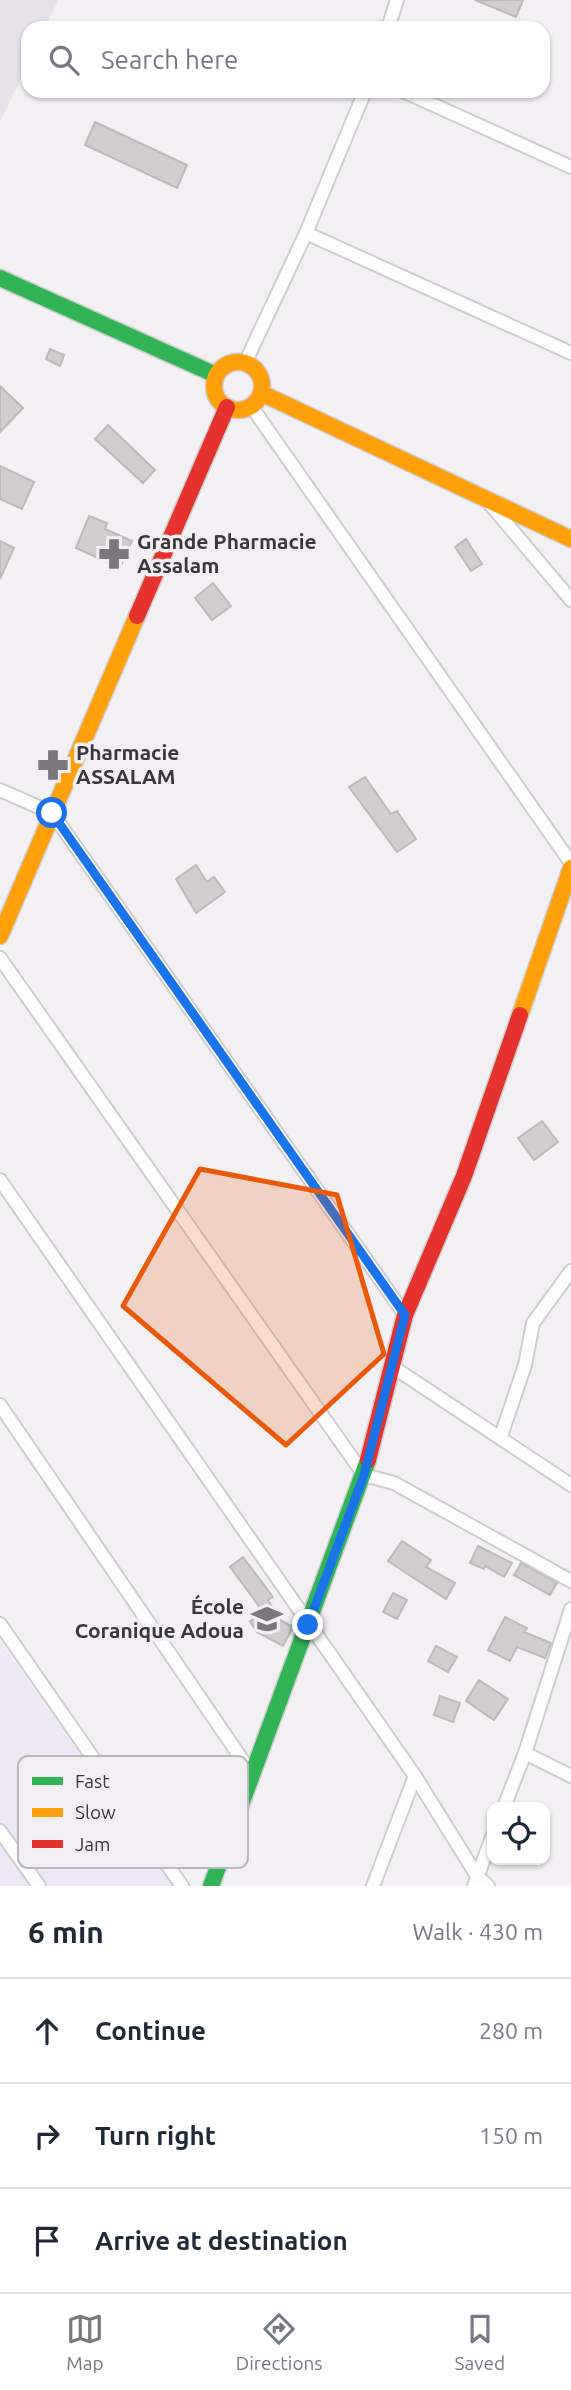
<!DOCTYPE html>
<html lang="en">
<head>
<meta charset="utf-8">
<style>
  body { margin:0; font-family:Ubuntu,sans-serif; background:#f2f2f3; color:#1f2937 }
  .controls { position:absolute; right:21px; bottom:21px; display:grid; overflow:hidden; border-radius:14px; box-shadow:0 2px 5px #0004 }
  .controls button { width:63px; height:63px; display:grid; place-items:center; padding:0; border:0; border-bottom:2px solid #e0e1e3; background:#fff; color:#1f2937; font:35px sans-serif }
  .stop { position:absolute; width:21px; height:21px; margin:-16px; border:5px solid #1a73e8; border-radius:50%; background:#fff }
  .stop.end { background:#1a73e8; border-color:#fff; box-shadow:0 2px 7px #0008 }
  .list { margin:0; padding:0; list-style:none }
  h2 { display:flex; justify-content:space-between; align-items:center; height:91px; margin:0; padding:0 28px; font-size:30px }
  h2 small { font-size:23px; font-weight:400; color:#747a83 }
  .list li { display:grid; grid-template-columns:46px 1fr auto; gap:21px; align-items:center; box-sizing:border-box; height:105px; padding:0 28px; border-top:2px solid #e0e1e3 }
  .list b { display:block; font-size:26px; white-space:nowrap }
  .list em { font-size:23px; font-style:normal; color:#747a83 }
  .icon { flex:none; width:38px; height:38px; fill:none; stroke:currentColor; stroke-width:2; stroke-linecap:round; stroke-linejoin:round }
  .map { position:relative; flex:none; width:571px; height:1886px; overflow:hidden }
  .search { position:absolute; background:#fff; box-shadow:0 2px 5px #0004; left:21px; right:21px; top:21px; height:77px; display:flex; align-items:center; gap:18px; box-sizing:border-box; padding:0 24px; border-radius:21px; color:#747a83; font-size:26px }
  .sheet { height:406px; background:#fff }
  nav { display:flex; justify-content:space-around; align-items:center; box-sizing:border-box; height:98px; border-top:2px solid #e0e1e3; background:#fff; font-size:19px; color:#747a83 }
  nav a { display:grid; justify-items:center; gap:4px }
  nav .on { color:#7a787a }
  .map>svg:first-child { display:block }
  .commercial { fill:#ece8f6 }
  .built { fill:#e7e1e9 }
  .building { fill:#cfcdce; stroke:#bcbabb; stroke-width:2 }
  .lines { fill:none; stroke-linecap:round; stroke-linejoin:round }
  .street-casing { stroke:#cfcecf; stroke-width:16 }
  .fast-casing { stroke:#cfcecf; stroke-width:19 }
  .slow-casing { stroke:#cfcecf; stroke-width:19 }
  .jam-casing { stroke:#cfcecf; stroke-width:19 }
  .street { stroke:#fdfdfd; stroke-width:12 }
  .fast { stroke:#30b455; stroke-width:16 }
  .slow { stroke:#ff9f0a; stroke-width:16 }
  .jam { stroke:#e5322d; stroke-width:16 }
  .route { stroke:#1a73e8; stroke-width:9 }
  .marked { fill:#e8590c; fill-opacity:0.2; stroke:#e8590c; stroke-width:5; stroke-linejoin:round }
  .labels { text-anchor:middle; stroke-width:7; stroke-linejoin:round; paint-order:stroke }
  .poi-label { font-size:21px; font-weight:bold; fill:#393739; stroke:#f2eff4; text-anchor:start }
  .key { fill:#f2eff4; stroke:#bab8bc; stroke-width:2 }
  .key-label { font-size:19px; fill:#393739 }
</style>
</head>
<body>
<div class="map">
<svg width="571" height="1886" viewBox="0 0 571 1886">
  <rect width="100%" height="100%" fill="#f2f0f3"/>
  <path class="commercial" d="M0,1642l175,244h-175z"/>
  <path class="built" d="M0,0h58l-13,28h-17v35l-28,59z"/>
  <g class="building">
    <path d="M475,0h48l-7,17z"/>
    <path d="M95,122l92,43 -10,23 -92,-43z"/>
    <path d="M50,349l14,6 -4,11 -14,-7z"/>
    <path d="M0,386l23,22 -23,24z"/>
    <path d="M108,425l47,45 -12,13 -48,-44z"/>
    <path d="M0,466l34,16 -12,27 -22,-10z"/>
    <path d="M89,516l18,7 -2,6 27,12 -12,27 -44,-20z"/>
    <path d="M466,539l16,25 -11,7 -16,-24z"/>
    <path d="M0,541l14,7 -14,31z"/>
    <path d="M213,583l18,23 -19,14 -17,-22z"/>
    <path d="M365,777l26,37 6,-3 19,28 -19,13 -48,-65z"/>
    <path d="M196,865l11,17 7,-5 11,15 -29,21 -20,-34z"/>
    <path d="M542,1121l16,21 -24,18 -16,-22z"/>
    <path d="M402,1541l29,19 -5,7 29,16 -9,16 -58,-38z"/>
    <path d="M478,1546l34,17 -8,14 -19,-11 -1,3 -14,-6z"/>
    <path d="M243,1557l30,40 -5,3 12,20 13,7 -10,19 -26,-14 -7,-11 14,-8 -34,-46z"/>
    <path d="M521,1563l36,20 -7,12 -36,-20z"/>
    <path d="M393,1593l14,7 -10,19 -14,-7z"/>
    <path d="M505,1617l22,11 -3,4 27,11 -6,15 -28,-11 -7,14 -22,-11z"/>
    <path d="M436,1646l21,11 -9,15 -20,-11z"/>
    <path d="M479,1680l29,19 -14,21 -28,-19z"/>
    <path d="M440,1696l20,7 -7,19 -19,-7z"/>
  </g>
  <g class="lines">
    <defs>
      <g id="street">
        <path d="M388,28l9,-28"/>
        <path d="M403,91l168,76"/>
        <path d="M306,233l265,120"/>
        <path d="M245,363l61,-130 59,-142"/>
        <path d="M251,406l320,457"/>
        <path d="M490,504l81,96"/>
        <path d="M0,790l52,23 353,502"/>
        <path d="M0,958l364,517 30,8 177,98"/>
        <path d="M0,1180l415,596 62,100 11,10"/>
        <path d="M393,1367l178,118"/>
        <path d="M0,1405l252,369"/>
        <path d="M501,1436l24,-71 8,-42 38,-52"/>
        <path d="M0,1624l182,262"/>
        <path d="M525,1753l46,23"/>
        <path d="M504,1807l21,-54 46,-144"/>
        <path d="M0,1831l39,55"/>
        <path d="M373,1886l42,-110"/>
        <path d="M474,1886l18,-49"/>
      </g>
      <g id="fast">
        <path d="M0,278l216,97"/>
        <path d="M211,1886l157,-426"/>
      </g>
      <g id="slow">
        <circle cx="238" cy="386" r="24"/>
        <path d="M261,393l310,146"/>
        <path d="M0,936l137,-320"/>
        <path d="M520,1015l51,-147"/>
      </g>
      <g id="jam">
        <path d="M137,616l90,-209"/>
        <path d="M368,1460l37,-145 59,-139 56,-161"/>
      </g>
    </defs>
    <use href="#street" class="street-casing"/>
    <use href="#fast" class="fast-casing"/>
    <use href="#slow" class="slow-casing"/>
    <use href="#jam" class="jam-casing"/>
    <use href="#street" class="street"/>
    <use href="#fast" class="fast"/>
    <use href="#slow" class="slow"/>
    <use href="#jam" class="jam"/>
  </g>
  <g class="lines">
    <path class="route" d="M52,813l353,502 -41,160 -56,150"/>
  </g>
  <path class="marked" d="M200,1169l137,26 47,159 -98,91 -163,-139z"/>
  <defs>
    <symbol id="pharmacy-bare" viewBox="-9 -9 18 18"><path d="M-2-6h4v4h4v4h-4v4h-4v-4h-4v-4h4Z" fill="#7a787a" stroke="#f2eff4" stroke-width="2.5" paint-order="stroke"/></symbol>
    <symbol id="school-bare" viewBox="-9 -9 18 18"><path d="M0-5L7-2L0 1L-7-2ZM-4 1L0 2.5L4 1V4Q0 6-4 4Z" fill="#7a787a" stroke="#f2eff4" stroke-width="2.5" paint-order="stroke"/></symbol>
  </defs>
  <g fill-rule="evenodd">
    <use href="#pharmacy-bare" x="92" y="532" width="44" height="44"/>
    <use href="#pharmacy-bare" x="31" y="743" width="44" height="44"/>
    <use href="#school-bare" x="245" y="1597" width="44" height="44"/>
  </g>
  <g class="labels">
    <g class="poi-label">
      <text x="137" y="549">Grande Pharmacie<tspan x="137" dy="24">Assalam</tspan></text>
      <text x="76" y="760">Pharmacie<tspan x="76" dy="24">ASSALAM</tspan></text>
      <text x="244" y="1614" text-anchor="end">École<tspan x="244" dy="24">Coranique Adoua</tspan></text>
    </g>
  </g>
  <rect x="18" y="1756" width="230" height="112" rx="10" class="key"/>
  <rect x="32" y="1777" width="31" height="8" fill="#30b455"/>
  <rect x="32" y="1808" width="31" height="9" fill="#ff9f0a"/>
  <rect x="32" y="1840" width="31" height="8" fill="#e5322d"/>
  <g class="key-label">
    <text x="75" y="1788">Fast</text>
    <text x="75" y="1819">Slow</text>
    <text x="75" y="1851">Jam</text>
  </g>
</svg>
<div class="controls">
<button><svg class="icon" aria-label="locate" viewBox="0 0 24 24"><circle cx="12" cy="12" r="6"/><path d="M12 2v4M12 18v4M2 12h4M18 12h4"/></svg></button>
</div>
<div class="stop" style="left:52px;top:813px"></div>
<div class="stop end" style="left:308px;top:1625px"></div>
<div class="search"><svg class="icon" aria-label="search" viewBox="0 0 24 24"><circle cx="10" cy="10" r="6"/><path d="M15 15l6 6"/></svg>Search here</div>
</div>
<section class="sheet">
<h2>6 min<small>Walk · 430 m</small></h2>
<ul class="list">
<li><svg class="icon" aria-label="ahead" viewBox="0 0 24 24"><path d="M12 20V5M6 11l6-6 6 6"/></svg><div><b>Continue</b></div><em>280 m</em></li>
<li><svg class="icon" aria-label="right" viewBox="0 0 24 24"><path d="M7 20v-9h11M14 6l5 5-5 5"/></svg><div><b>Turn right</b></div><em>150 m</em></li>
<li><svg class="icon" aria-label="arrive" viewBox="0 0 24 24"><path d="M6 21V4h12l-3 4 3 4H6"/></svg><div><b>Arrive at destination</b></div></li>
</ul>
</section>
<nav>
<a class="on"><svg class="icon" aria-label="map" viewBox="0 0 24 24"><path d="M3 6l6-2 6 2 6-2v14l-6 2-6-2-6 2zM9 4v14M15 6v14"/></svg>Map</a>
<a><svg class="icon" aria-label="directions" viewBox="0 0 24 24"><path d="M12 3l9 9-9 9-9-9zM9 14v-3h6M13 9l2 2-2 2"/></svg>Directions</a>
<a><svg class="icon" aria-label="saved" viewBox="0 0 24 24"><path d="M7 4h10v16l-5-4-5 4z"/></svg>Saved</a>
</nav>
</body>
</html>
